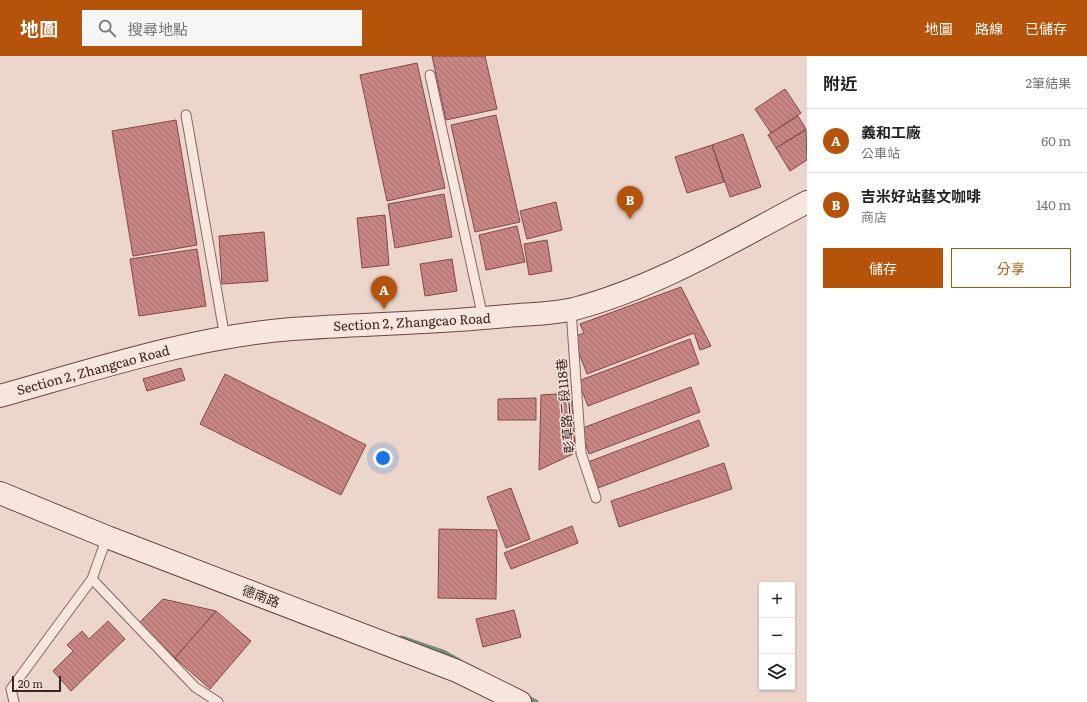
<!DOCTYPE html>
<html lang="zh-TW">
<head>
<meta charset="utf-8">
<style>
  body { margin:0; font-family:Literata,"Noto Sans TC",serif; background:#f6f6f6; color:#222 }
  .controls { position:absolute; right:12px; bottom:12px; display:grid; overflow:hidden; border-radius:0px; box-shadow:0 1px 3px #0004 }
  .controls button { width:36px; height:36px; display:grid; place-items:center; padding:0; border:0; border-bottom:1px solid #e0e0e0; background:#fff; color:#222; font:20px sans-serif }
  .scale { position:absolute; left:12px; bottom:10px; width:49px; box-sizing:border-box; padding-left:4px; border:2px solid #3a2523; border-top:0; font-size:11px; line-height:14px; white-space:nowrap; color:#3a2523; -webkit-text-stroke:3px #f4e2da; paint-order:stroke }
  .you { position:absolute; left:383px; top:402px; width:14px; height:14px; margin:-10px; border:3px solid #fff; border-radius:50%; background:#1a73e8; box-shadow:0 0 0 6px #1a73e833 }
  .badge { display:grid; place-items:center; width:26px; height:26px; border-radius:50%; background:#b45309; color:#fff; font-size:13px; font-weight:700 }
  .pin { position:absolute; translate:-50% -33px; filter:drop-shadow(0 1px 2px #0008) }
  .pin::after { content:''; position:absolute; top:21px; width:14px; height:12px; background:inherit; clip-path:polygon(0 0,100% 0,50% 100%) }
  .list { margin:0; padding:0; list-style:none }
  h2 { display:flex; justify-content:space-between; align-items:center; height:52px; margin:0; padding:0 16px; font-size:17px }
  h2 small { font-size:13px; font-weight:400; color:#767676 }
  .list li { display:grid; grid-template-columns:26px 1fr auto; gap:12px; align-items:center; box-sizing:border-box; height:64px; padding:0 16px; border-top:1px solid #e0e0e0 }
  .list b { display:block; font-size:15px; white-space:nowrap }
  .list p { margin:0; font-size:13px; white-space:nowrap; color:#767676 }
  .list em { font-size:13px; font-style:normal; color:#767676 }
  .actions { display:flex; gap:8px; padding:12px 16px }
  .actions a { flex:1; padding:9px 0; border:1px solid #b45309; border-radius:0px; text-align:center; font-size:14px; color:#b45309 }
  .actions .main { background:#b45309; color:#fff }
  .icon { flex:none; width:22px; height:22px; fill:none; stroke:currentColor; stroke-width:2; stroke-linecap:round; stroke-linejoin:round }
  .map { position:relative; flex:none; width:807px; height:646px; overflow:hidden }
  header { display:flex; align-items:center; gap:24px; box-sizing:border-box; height:56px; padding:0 20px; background:#b45309; color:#fff }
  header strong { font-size:19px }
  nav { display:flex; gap:22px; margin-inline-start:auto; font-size:14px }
  .search { width:280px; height:36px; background:#f6f6f6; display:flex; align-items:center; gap:10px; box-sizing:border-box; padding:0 14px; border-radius:0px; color:#767676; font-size:15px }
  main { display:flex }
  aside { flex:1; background:#fff }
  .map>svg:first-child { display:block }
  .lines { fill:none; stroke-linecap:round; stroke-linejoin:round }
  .stream { stroke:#728f7c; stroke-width:5 }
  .building { fill:url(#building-back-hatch); stroke:#854848 }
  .lane-casing { stroke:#886660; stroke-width:11 }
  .secondary-casing { stroke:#6a4743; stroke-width:24 }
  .lane { stroke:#f7e6de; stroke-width:9 }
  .secondary { stroke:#f7e6de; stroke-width:22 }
  .labels { text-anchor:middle; stroke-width:3; stroke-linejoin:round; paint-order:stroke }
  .street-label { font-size:13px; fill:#3a2523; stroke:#f4e2da }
</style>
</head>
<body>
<header>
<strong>地圖</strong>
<div class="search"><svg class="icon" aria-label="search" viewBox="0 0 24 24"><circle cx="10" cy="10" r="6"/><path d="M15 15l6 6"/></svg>搜尋地點</div>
<nav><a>地圖</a><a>路線</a><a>已儲存</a></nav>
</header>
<main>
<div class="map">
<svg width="807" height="646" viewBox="0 0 807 646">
  <defs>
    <pattern id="building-back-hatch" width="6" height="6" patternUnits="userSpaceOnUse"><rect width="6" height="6" fill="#c78584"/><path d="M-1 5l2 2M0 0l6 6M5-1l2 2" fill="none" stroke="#a36d6c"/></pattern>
  </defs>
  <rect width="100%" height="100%" fill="#ecd5cb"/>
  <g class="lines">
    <g class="stream">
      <path d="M402,582l41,14 16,9"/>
      <path d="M526,641l10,5"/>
    </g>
  </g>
  <g class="building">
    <path d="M432,0h53l12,53 -51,11z"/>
    <path d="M417,7l28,125 -58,13 -27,-126z"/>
    <path d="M785,33l16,24 -30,20 -16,-24z"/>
    <path d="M496,59l24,107 -45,10 -24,-107z"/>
    <path d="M798,60l8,13 -30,19 -8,-13z"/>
    <path d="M176,64l21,125 -64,11 -21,-125z"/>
    <path d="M806,74l1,30 -17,11 -14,-23z"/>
    <path d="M743,78l18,53 -31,10 -18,-52z"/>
    <path d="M712,89l12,37 -37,11 -12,-36z"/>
    <path d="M444,138l8,43 -57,11 -7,-44z"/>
    <path d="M556,146l6,28 -35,9 -7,-28z"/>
    <path d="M385,159l4,50 -27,3 -5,-50z"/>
    <path d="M517,170l8,36 -39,8 -7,-35z"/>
    <path d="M264,176l4,49 -46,3 -3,-48z"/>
    <path d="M547,184l5,31 -23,4 -5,-31z"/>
    <path d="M197,193l9,57 -67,10 -9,-57z"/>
    <path d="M452,203l5,32 -32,5 -5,-32z"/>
    <path d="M681,231l30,59 -11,4 -6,-17 -107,41 -14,-37 11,-4 -4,-9z"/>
    <path d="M690,283l9,25 -111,42 -10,-25z"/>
    <path d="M181,312l4,12 -38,11 -4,-12z"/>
    <path d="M225,318l141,71 -25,50 -141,-71z"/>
    <path d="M691,331l9,25 -111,42 -9,-25z"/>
    <path d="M570,337l5,42 -2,19 -34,16 2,-75z"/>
    <path d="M536,342v22h-38v-21z"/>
    <path d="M699,364l10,26 -111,42 -10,-26z"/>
    <path d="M724,407l8,26 -113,38 -8,-26z"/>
    <path d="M511,432l19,51 -24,9 -19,-51z"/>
    <path d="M572,470l6,17 -67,26 -7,-16z"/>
    <path d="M439,473l58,1 -1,69 -58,-1z"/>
    <path d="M163,543l53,12 -41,47 -37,-34z"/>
    <path d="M514,554l7,27 -38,10 -7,-28z"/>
    <path d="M216,555l35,30 -41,48 -35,-31z"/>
    <path d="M108,565l17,18 -54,52 -18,-20 20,-20 -6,-6 15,-14 7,8z"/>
  </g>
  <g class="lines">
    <defs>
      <g id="lane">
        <path d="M430,19l53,243"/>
        <path d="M186,59l39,223"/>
        <path d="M571,254l10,143 15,45"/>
        <path d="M92,523l103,108 23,15"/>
        <path d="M14,646l-3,-13 81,-110 15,-42"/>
      </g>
      <g id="secondary">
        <path d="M0,340c96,-27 192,-59 292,-67 71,-5 143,-6 215,-13 21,-2 46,-2 67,-7 83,-22 157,-67 233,-107"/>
        <path d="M0,437l107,44 350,134 63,31"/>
      </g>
    </defs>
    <use href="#lane" class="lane-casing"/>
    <use href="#secondary" class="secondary-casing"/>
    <use href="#lane" class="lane"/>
    <use href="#secondary" class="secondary"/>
  </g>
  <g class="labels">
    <g class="street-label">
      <text transform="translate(412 266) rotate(-3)" y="5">Section 2, Zhangcao Road</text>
      <text transform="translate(93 314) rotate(-15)" y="5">Section 2, Zhangcao Road</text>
      <text transform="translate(565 350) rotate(-95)" y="5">彰草路二段118巷</text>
      <text transform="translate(261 540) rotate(21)" y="5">德南路</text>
    </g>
  </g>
</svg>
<div class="controls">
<button>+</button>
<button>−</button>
<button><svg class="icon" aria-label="layers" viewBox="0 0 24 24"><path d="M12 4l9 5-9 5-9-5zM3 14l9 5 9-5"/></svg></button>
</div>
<div class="scale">20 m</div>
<div class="you"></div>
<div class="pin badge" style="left:384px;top:253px">A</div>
<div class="pin badge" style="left:630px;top:163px">B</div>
</div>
<aside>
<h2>附近<small>2筆結果</small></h2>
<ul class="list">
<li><span class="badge">A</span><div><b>義和工廠</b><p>公車站</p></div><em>60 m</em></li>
<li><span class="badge">B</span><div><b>吉米好站藝文咖啡</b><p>商店</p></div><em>140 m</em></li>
</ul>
<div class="actions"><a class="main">儲存</a><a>分享</a></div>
</aside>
</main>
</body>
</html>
